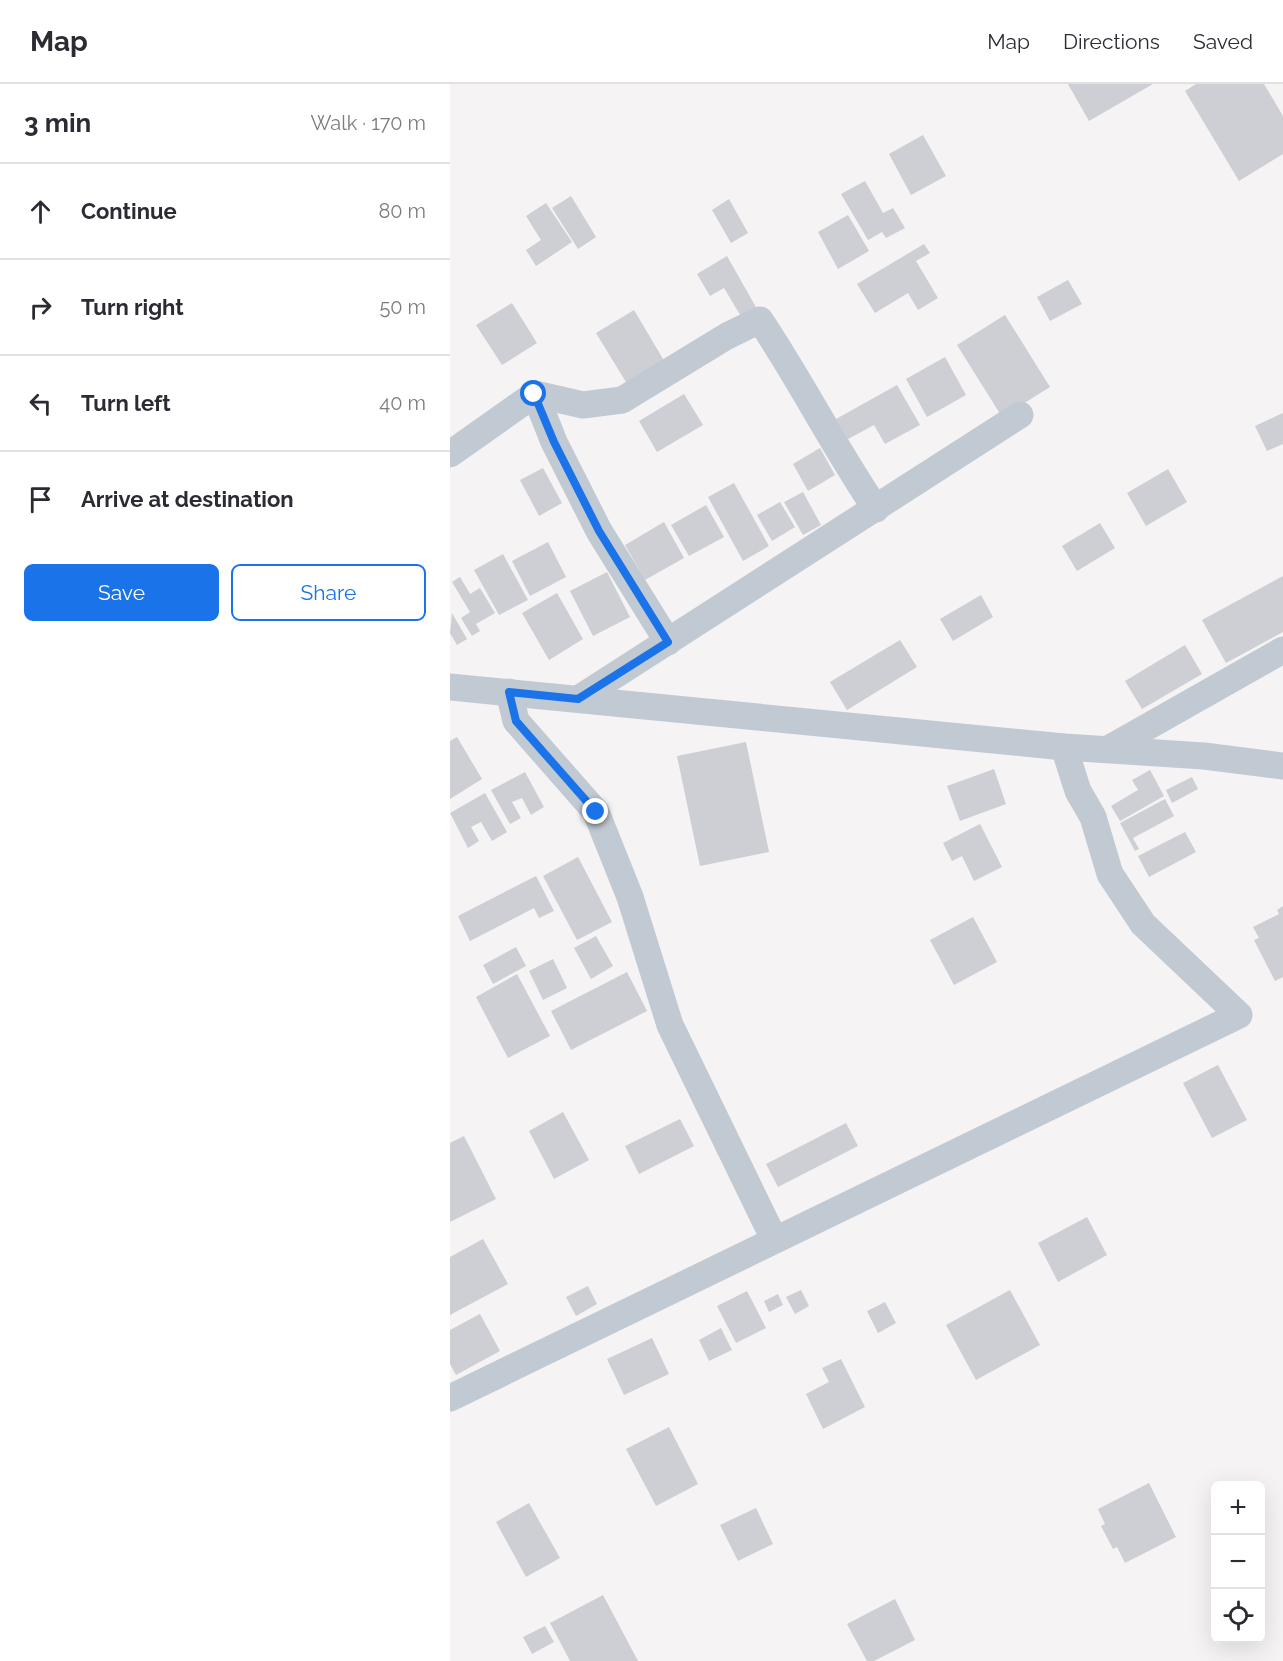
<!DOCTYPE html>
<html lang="en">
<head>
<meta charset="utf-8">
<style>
  body { margin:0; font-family:Raleway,sans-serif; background:#f7f7f7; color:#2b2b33 }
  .controls { position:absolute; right:18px; bottom:18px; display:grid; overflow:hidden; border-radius:9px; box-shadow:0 6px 24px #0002 }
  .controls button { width:54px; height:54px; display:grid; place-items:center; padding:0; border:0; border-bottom:2px solid #e1e1e2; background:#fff; color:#2b2b33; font:30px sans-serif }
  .stop { position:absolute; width:18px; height:18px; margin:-14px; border:4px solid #1a73e8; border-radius:50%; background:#fff }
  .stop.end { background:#1a73e8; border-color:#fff; box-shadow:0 2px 6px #0008 }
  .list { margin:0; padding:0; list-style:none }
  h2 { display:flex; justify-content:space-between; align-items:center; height:78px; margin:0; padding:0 24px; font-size:26px }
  h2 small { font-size:20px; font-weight:400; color:#7c7c81 }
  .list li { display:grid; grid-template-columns:39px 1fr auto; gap:18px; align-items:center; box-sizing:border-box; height:96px; padding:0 24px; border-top:2px solid #e1e1e2 }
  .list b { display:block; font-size:22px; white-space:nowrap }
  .list em { font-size:20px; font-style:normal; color:#7c7c81 }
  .actions { display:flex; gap:12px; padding:18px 24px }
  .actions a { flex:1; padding:14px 0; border:2px solid #1a73e8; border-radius:9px; text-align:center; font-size:21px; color:#1a73e8 }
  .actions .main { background:#1a73e8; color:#fff }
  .icon { flex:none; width:33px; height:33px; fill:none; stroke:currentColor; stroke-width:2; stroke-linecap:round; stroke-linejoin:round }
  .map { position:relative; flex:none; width:833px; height:1577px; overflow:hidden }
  header { display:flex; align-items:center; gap:36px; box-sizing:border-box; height:84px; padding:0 30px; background:#fff; border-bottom:2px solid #e1e1e2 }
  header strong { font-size:28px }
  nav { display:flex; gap:33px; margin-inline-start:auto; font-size:21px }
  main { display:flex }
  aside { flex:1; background:#fff }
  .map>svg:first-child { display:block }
  .building { fill:#cdcfd5 }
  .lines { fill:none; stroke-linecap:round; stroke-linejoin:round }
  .street { stroke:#c1cad2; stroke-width:27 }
  .route { stroke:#1a73e8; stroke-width:8 }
</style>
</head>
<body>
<header>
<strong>Map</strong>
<nav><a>Map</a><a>Directions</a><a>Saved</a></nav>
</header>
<main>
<aside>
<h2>3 min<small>Walk · 170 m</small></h2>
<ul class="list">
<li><svg class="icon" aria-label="ahead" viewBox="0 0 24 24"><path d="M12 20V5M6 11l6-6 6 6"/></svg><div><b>Continue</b></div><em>80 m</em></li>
<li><svg class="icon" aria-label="right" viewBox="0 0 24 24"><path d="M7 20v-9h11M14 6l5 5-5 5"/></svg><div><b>Turn right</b></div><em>50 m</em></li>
<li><svg class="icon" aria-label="left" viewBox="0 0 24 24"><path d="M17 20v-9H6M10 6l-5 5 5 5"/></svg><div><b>Turn left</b></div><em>40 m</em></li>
<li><svg class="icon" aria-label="arrive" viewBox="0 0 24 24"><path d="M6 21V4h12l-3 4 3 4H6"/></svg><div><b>Arrive at destination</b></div></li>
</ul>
<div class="actions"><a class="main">Save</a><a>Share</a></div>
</aside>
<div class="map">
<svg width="833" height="1577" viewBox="0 0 833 1577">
  <rect width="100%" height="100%" fill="#f5f3f3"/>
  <g class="building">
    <path d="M618,0h85l-64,37z"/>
    <path d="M746,0h68l19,32v38l-44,27 -54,-90z"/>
    <path d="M473,51l23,41 -35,19 -22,-41z"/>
    <path d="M415,97l18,32 10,-5 12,20 -19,10 -4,-6 -14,8 -27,-46z"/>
    <path d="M121,112l25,41 -18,12 -26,-41z"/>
    <path d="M279,115l19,34 -17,10 -19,-33z"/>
    <path d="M96,119l26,39 -36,24 -10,-16 15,-10 -15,-24z"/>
    <path d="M398,131l21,36 -31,18 -20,-37z"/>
    <path d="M474,160l6,9 -14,8 22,37 -20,12 -10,-17 -33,20 -18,-29z"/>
    <path d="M277,172l30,53 -15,9 -18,-30 -14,8 -13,-22z"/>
    <path d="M618,196l14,24 -32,17 -13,-24z"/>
    <path d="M62,219l25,40 -35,22 -26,-40z"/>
    <path d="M184,226l32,54 -37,23 -33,-54z"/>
    <path d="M555,231l45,72 -48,30 -45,-72z"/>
    <path d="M495,273l21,38 -39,22 -21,-38z"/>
    <path d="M447,301l23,40 -35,19 -11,-19 -26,14 -12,-20z"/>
    <path d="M234,310l19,31 -46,27 -18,-31z"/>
    <path d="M833,329v31l-16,7 -12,-25z"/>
    <path d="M370,364l15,27 -27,16 -15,-27z"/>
    <path d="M93,384l19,35 -23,13 -19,-36z"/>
    <path d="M718,385l19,33 -41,24 -19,-33z"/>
    <path d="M284,399l35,63 -26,15 -35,-64z"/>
    <path d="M353,408l18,33 -18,10 -19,-33z"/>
    <path d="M330,418l15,25 -23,14 -15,-26z"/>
    <path d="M256,421l18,32 -35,19 -18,-31z"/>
    <path d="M214,438l20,36 -39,22 -20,-35z"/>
    <path d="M650,439l15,25 -38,23 -15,-25z"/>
    <path d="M98,458l18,35 -36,19 -18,-35z"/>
    <path d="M53,470l25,46 -29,15 -25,-45z"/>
    <path d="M157,488l23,45 -37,19 -23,-45z"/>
    <path d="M833,492v56l-57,31 -24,-43z"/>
    <path d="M10,493l10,17 10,-6 15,25 -19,11 4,7 -8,5 -11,-18 9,-6 -18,-30z"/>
    <path d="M107,509l26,46 -34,21 -27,-47z"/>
    <path d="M531,511l12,22 -40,24 -13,-22z"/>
    <path d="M2,529l15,26 -10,6 -7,-12z"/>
    <path d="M450,556l17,27 -70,43 -17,-28z"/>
    <path d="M735,561l17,29 -60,35 -17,-28z"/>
    <path d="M7,653l25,42 -32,20v-58z"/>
    <path d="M296,658l23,110 -69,14 -23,-110z"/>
    <path d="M544,685l12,35 -46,17 -13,-35z"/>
    <path d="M700,686l14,26 -44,25 -9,-15 27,-16 -6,-10z"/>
    <path d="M75,688l19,35 -13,8 -9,-17 -10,4 9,16 -11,6 -19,-34z"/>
    <path d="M742,693l6,12 -26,14 -6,-13z"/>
    <path d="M35,709l22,39 -15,9 -11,-19 -10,5 8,14 -11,7 -18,-35z"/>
    <path d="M715,715l9,17 -41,22 6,11 -4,2 -15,-28z"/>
    <path d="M530,740l22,43 -28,14 -12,-25 -10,5 -9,-18z"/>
    <path d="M735,748l11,20 -47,25 -11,-21z"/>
    <path d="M128,773l34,65 -35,18 -34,-64z"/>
    <path d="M86,792l18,35 -15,7 -5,-10 -64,33 -12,-25z"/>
    <path d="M833,822v71l-8,4 -21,-41 5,-2 -6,-11 26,-13 -2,-4z"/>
    <path d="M523,833l24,45 -43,23 -24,-45z"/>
    <path d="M146,852l17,30 -22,13 -17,-31z"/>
    <path d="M66,863l10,19 -33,18 -10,-19z"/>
    <path d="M103,875l14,29 -24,12 -14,-29z"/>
    <path d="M177,888l20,39 -76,39 -20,-39z"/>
    <path d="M67,890l33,62 -42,22 -32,-61z"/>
    <path d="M768,981l29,55 -35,18 -29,-55z"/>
    <path d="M113,1028l26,48 -35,19 -25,-48z"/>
    <path d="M230,1035l14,27 -55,28 -14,-28z"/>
    <path d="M396,1039l12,23 -80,41 -12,-23z"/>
    <path d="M14,1052l32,63 -46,23v-79z"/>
    <path d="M637,1133l20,38 -49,27 -20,-39z"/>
    <path d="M33,1155l25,45 -58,31v-58z"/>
    <path d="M138,1202l9,18 -21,12 -10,-19z"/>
    <path d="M351,1206l8,16 -14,8 -9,-17z"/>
    <path d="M560,1206l30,55 -64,35 -30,-55z"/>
    <path d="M297,1207l19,37 -30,15 -19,-37z"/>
    <path d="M328,1210l5,11 -14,7 -5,-11z"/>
    <path d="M435,1218l11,21 -18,10 -11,-22z"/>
    <path d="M30,1230l20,37 -44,24 -6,-11v-34z"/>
    <path d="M271,1244l11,22 -23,11 -10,-21z"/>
    <path d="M202,1254l17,36 -45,21 -17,-36z"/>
    <path d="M391,1275l24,48 -42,22 -17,-35 23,-12 -7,-14z"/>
    <path d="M219,1343l29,57 -42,22 -30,-57z"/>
    <path d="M699,1399l27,54 -51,26 -8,-16 -4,2 -12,-23 4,-2 -7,-15z"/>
    <path d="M79,1419l31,55 -34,19 -30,-55z"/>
    <path d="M306,1424l17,36 -35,17 -18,-36z"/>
    <path d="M153,1511l35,66h-68l-20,-38z"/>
    <path d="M445,1515l20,41 -41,21h-7l-20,-37z"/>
    <path d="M95,1542l9,16 -22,12 -9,-17z"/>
  </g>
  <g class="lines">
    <g class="street">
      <path d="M85,310l19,48 45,89 69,111"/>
      <path d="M0,370l85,-60 48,11 39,-5 105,-64 33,-16c41,61 74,127 116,189"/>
      <path d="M0,603l614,60 140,9 79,10"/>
      <path d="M59,608l7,29 80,91 34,85 40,128 104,214"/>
      <path d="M128,615l442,-284"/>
      <path d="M660,664l173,-98"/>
      <path d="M0,1314l789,-383 -96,-91 -33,-50 -17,-57 -15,-26 -14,-44"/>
    </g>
  </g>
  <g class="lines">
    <path class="route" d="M84,310l20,48 45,89 69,111 -90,57 -69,-7 7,29 80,91"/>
  </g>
</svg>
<div class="controls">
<button>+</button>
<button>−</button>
<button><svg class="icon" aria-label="locate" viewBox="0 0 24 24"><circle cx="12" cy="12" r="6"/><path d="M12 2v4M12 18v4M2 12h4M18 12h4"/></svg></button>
</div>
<div class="stop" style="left:84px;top:310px"></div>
<div class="stop end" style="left:146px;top:728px"></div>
</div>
</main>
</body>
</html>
